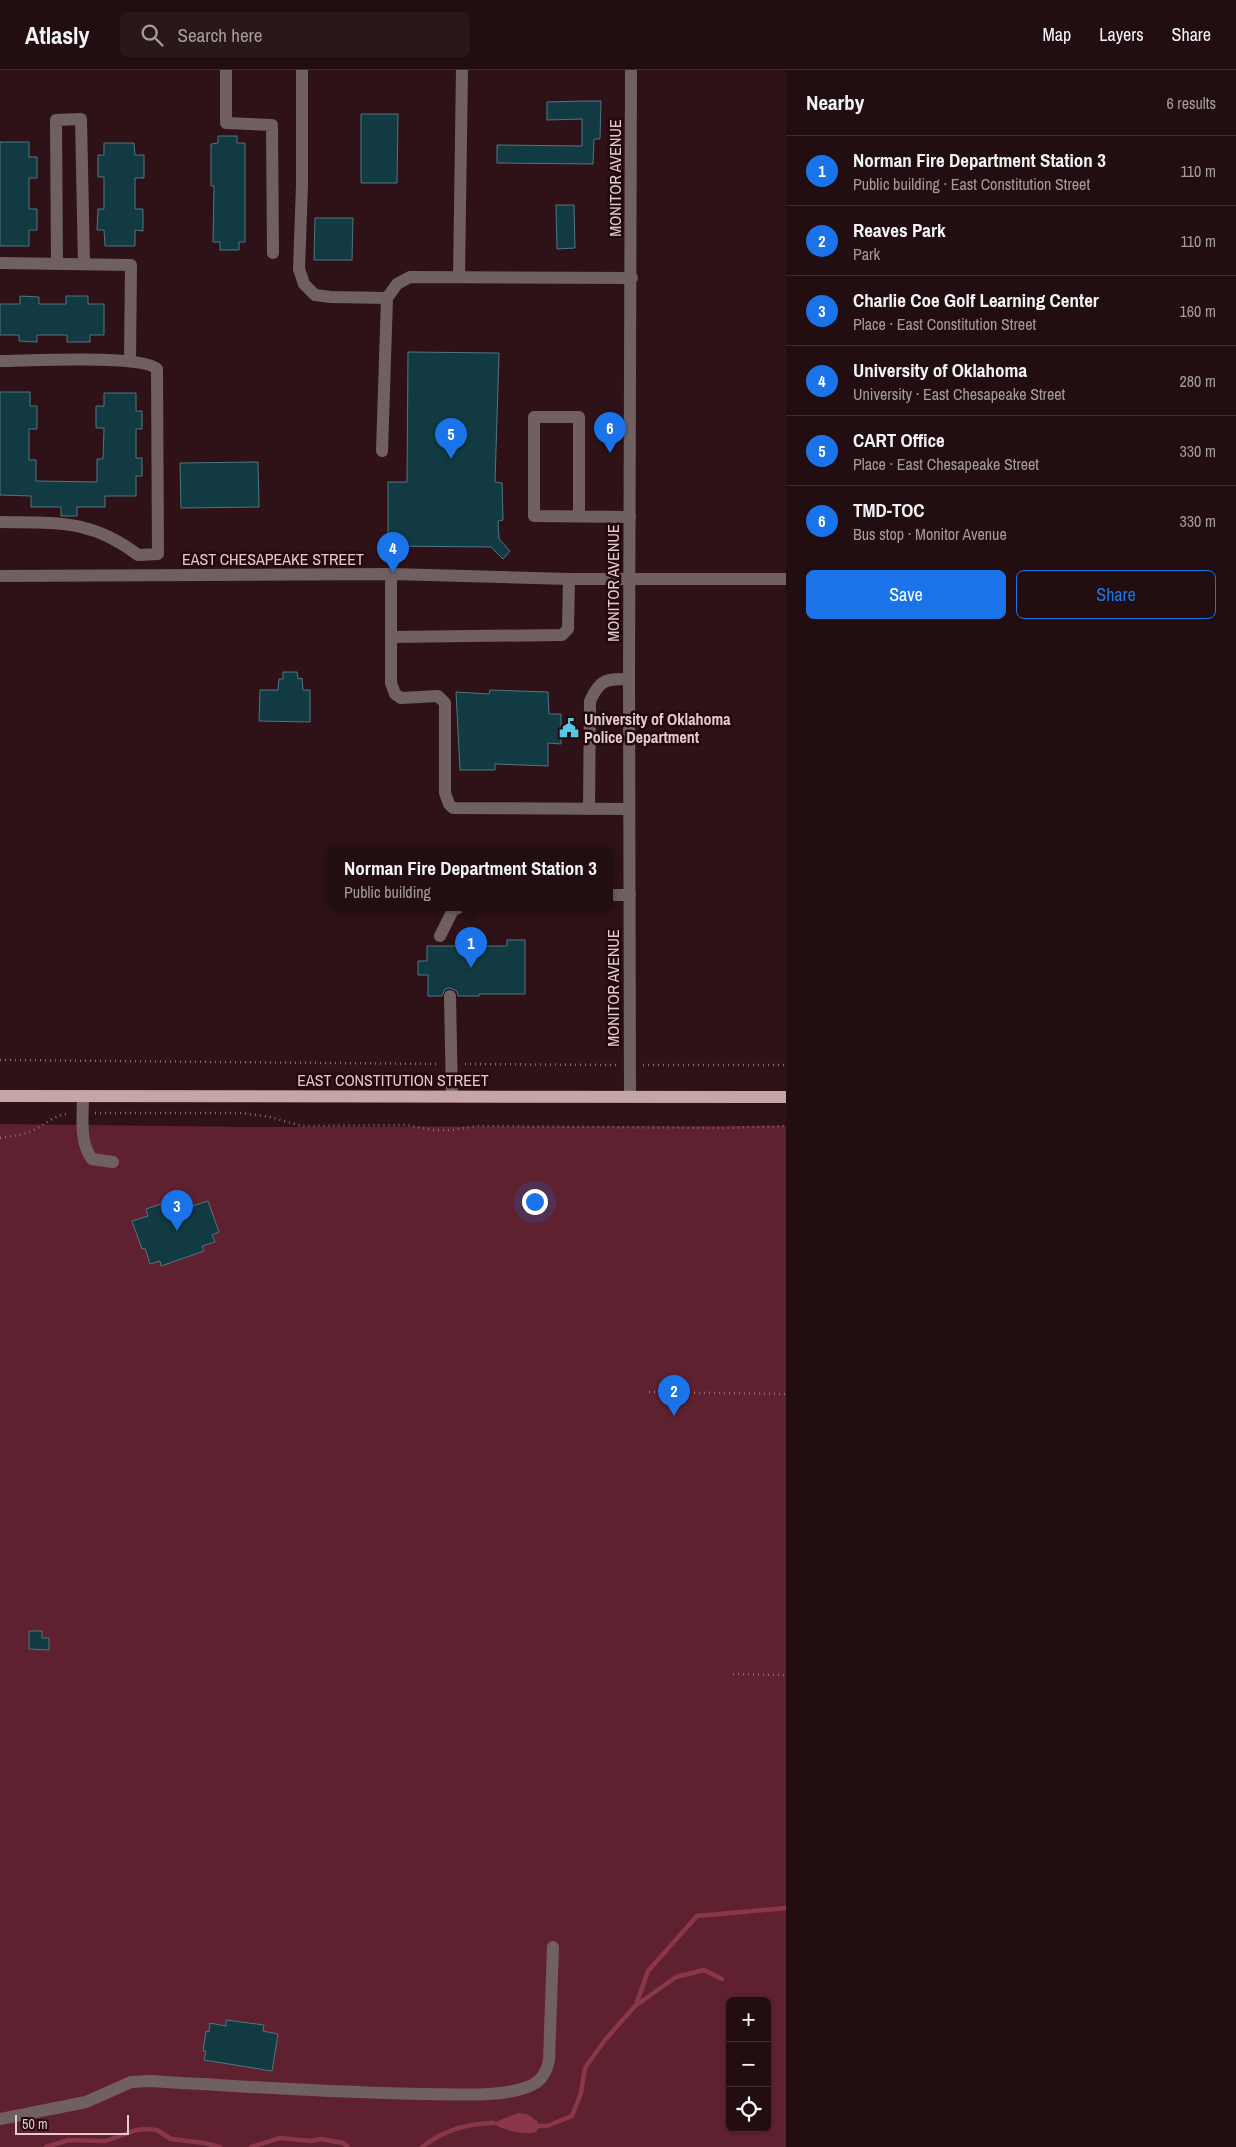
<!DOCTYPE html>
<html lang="en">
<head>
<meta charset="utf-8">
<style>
  body { margin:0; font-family:"Archivo Narrow",sans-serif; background:#2a171a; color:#f1f3f6 }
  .controls { position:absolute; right:15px; bottom:15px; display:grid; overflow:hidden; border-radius:8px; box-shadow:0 1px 4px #0004 }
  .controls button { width:45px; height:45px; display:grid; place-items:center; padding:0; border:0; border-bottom:1px solid #3f2e31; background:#220e11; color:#f1f3f6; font:25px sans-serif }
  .scale { position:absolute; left:15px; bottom:12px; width:114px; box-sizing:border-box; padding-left:5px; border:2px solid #e0cbce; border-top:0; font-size:14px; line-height:18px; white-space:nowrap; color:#e0cbce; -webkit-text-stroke:4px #23080e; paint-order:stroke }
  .you { position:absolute; left:534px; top:1131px; width:18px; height:18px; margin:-12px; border:4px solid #fff; border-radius:50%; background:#1a73e8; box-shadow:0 0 0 8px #1a73e833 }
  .badge { display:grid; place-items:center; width:32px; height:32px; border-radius:50%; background:#1a73e8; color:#fff; font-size:16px; font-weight:700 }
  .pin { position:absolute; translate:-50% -41px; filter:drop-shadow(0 1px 2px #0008) }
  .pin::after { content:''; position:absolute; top:26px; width:18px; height:15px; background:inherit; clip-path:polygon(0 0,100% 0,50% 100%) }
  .popup { position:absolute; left:328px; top:776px; width:285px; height:65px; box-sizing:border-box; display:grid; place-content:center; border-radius:8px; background:#220e11; filter:drop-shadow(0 1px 4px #0005); font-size:16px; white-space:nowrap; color:#a29c9f }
  .popup b { font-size:19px; color:#f1f3f6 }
  .popup::after { content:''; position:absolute; left:50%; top:100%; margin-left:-10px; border:10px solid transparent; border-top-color:#220e11 }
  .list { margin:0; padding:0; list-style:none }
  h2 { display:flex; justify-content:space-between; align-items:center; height:65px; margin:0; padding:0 20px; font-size:21px }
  h2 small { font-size:16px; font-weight:400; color:#a29c9f }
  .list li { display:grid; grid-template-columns:32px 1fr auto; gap:15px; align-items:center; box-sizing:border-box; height:70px; padding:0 20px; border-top:1px solid #3f2e31 }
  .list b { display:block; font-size:19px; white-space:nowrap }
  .list p { margin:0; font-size:16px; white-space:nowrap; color:#a29c9f }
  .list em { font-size:16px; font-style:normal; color:#a29c9f }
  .actions { display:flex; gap:10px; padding:15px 20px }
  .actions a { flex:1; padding:11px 0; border:1px solid #1a73e8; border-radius:8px; text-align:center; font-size:18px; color:#1a73e8 }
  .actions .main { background:#1a73e8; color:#fff }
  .icon { flex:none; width:28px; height:28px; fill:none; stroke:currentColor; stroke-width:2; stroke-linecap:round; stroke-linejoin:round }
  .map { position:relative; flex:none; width:786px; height:2077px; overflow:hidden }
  header { display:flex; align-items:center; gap:30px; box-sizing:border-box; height:70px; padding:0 25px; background:#220e11; border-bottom:1px solid #3f2e31 }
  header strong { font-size:24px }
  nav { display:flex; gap:28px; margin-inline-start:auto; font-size:18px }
  .search { width:350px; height:45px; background:#2a171a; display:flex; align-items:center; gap:12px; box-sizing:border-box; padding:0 18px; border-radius:8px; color:#a29c9f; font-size:19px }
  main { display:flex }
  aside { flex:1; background:#220e11 }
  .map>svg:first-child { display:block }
  .green { fill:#5f212f; fill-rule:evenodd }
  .water { fill:#8a374a }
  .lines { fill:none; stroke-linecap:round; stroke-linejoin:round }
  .stream { stroke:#8a374a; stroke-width:4.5 }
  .building { fill:#113a42; stroke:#4f7780 }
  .path { stroke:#866d71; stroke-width:2.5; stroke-dasharray:1 4; stroke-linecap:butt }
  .minor { stroke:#706062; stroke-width:12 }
  .major { stroke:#c6a5a9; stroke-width:12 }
  .labels { text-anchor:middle; stroke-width:5; stroke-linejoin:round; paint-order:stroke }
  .street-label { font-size:16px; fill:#e0cbce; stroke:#23080e }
  .poi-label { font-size:16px; font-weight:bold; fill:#e0cbce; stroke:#23080e; text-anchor:start }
</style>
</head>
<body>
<header>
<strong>Atlasly</strong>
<div class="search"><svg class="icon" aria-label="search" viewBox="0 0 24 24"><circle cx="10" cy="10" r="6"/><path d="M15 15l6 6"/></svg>Search here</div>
<nav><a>Map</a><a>Layers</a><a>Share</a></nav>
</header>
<main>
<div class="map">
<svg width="786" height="2077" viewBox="0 0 786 2077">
  <rect width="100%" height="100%" fill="#2e1217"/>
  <path class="green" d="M0,1054l255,3 531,-1v1021h-786zM730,1931h37v127h-37z"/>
  <path class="water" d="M518,2043l9,1 10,7 2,7 -3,4c-11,4 -34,-2 -43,-9z"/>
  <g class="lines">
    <g class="stream">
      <path d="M636,1935l12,-34 49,-55 89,-8"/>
      <path d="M539,2056h8l25,-10 9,-23 4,-25 20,-28 30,-34 41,-29 28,-7 18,9"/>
      <path d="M46,2077l23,-7 37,1 30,-11 10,-1 11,1 14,9 33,4 16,4"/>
      <path d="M251,2077l29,-9 31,3 10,-2 22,4 5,4"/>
      <path d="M422,2077c22,-17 44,-23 71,-24"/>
    </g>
  </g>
  <g class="building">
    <path d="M583,31h18l-1,38h-6l-1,25 -96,-1v-18l85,1v-27l-35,1v-18z"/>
    <path d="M361,44h37l-1,69h-36z"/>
    <path d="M218,66h19v7h8v99h-6v8h-19v-8h-7l1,-56h-3v-42l7,-1z"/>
    <path d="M0,72h29v15h8v21h-8v31h8v21h-8v16h-29z"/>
    <path d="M104,73h30l1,12h9v23h-9v31h8v22l-8,-1v16h-30l-1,-16h-7l1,-21h6v-32h-6v-22h6z"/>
    <path d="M556,135h18l1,43 -18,1z"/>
    <path d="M315,148h38l-1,42h-38z"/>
    <path d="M20,226l19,1v7h27v-8h22v8h16v31h-14v7h-23v-7h-30v7l-18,-1v-6h-19v-31h20z"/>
    <path d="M408,282l91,1 -4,129 7,1 1,37 -5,1 1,18 11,12 -7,8 -12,-12 -103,-1v-64h19z"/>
    <path d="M0,322h30v14h7v23h-8v31h7v21l61,1v-23h6l1,-31h-8v-22h8v-13h32v18h6v18h-6v29h6v18h-6v20h-31v11h-28v9h-16v-9h-30v-11l-31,-1z"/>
    <path d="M258,392l1,45 -78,1 -1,-45z"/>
    <path d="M283,602h14l1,7 4,-1 1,12h7v32l-51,-1 1,-31h18l1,-11h4z"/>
    <path d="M490,620l58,2 1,22h12v30l-13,-1v23l-53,-2v6h-35l-4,-78 33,2z"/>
    <path d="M507,870h18v54h-46v2h-21l-1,-5 -7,-3 -5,1 -3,7h-14v-21h-10v-14h9v-15h80z"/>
    <path d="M185,1126l4,11 19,-6 11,31 -7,3 3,7 -13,4 2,5 -43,15 -1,-5 -10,3 -5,-16 -3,1 -10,-28 16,-5 -2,-7z"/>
    <path d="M29,1561h13v7h7v12l-20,-1z"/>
    <path d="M226,1950l38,5 -1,6 15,3 -6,37 -68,-11 2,-9h-3l3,-20 3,1 1,-9 16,3z"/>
  </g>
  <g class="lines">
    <g class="path">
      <path d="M0,990l440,4"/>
      <path d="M465,994l152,1"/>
      <path d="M643,995h143"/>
      <path d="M95,1043h147l28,4 32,9 105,-1 26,5h19l25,-4 246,2 63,-2"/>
      <path d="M0,1068c13,-2 25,-3 36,-9 11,-6 20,-15 33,-15"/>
      <path d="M649,1322l137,2"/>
      <path d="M733,1604l53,1"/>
    </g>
    <g class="minor">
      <path d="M226,0v53l46,2 1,128"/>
      <path d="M302,0v115l-3,84 5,15 11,11 16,2 56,1"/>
      <path d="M0,193l131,2 -1,95"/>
      <path d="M57,194l-1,-144 25,-1 3,145"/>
      <path d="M459,207l3,-207"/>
      <path d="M0,291c27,0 142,-7 157,8l1,185 -20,1c-47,-36 -82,-32 -138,-33"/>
      <path d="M382,381l5,-153 10,-14 13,-7 222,1"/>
      <path d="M579,446v-99h-45v99l96,1"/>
      <path d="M391,504v109l4,11 6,4 37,-2 7,7v90l4,11 4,4 176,1"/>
      <path d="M0,506l391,-2 178,5h217"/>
      <path d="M391,567l171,-2 6,-6 1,-50"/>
      <path d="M589,739l1,-108c10,-22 16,-22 39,-22"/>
      <path d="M610,825h20"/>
      <path d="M440,866l13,-26 8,-3"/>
      <path d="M450,926l2,100"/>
      <path d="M83,1026c0,21 -4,46 9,63l21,3"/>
      <path d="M630,1026l-1,-417 2,-609"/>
      <path d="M0,2049l86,-17 45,-20 18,-1c92,5 184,12 276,13 31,0 76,4 105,-8 12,-5 17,-15 19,-26l4,-113"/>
    </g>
    <path class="major" d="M0,1026l786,1"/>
  </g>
  <defs>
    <symbol id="civic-bare" viewBox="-9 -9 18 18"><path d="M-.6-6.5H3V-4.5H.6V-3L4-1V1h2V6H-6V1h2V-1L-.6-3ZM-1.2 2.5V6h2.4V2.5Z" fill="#56c9e1" stroke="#23080e" stroke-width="2.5" paint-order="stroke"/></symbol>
  </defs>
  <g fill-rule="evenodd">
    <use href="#civic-bare" x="555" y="644" width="28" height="28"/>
  </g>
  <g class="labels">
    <g class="street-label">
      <text transform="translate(615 108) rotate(-90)" y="6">MONITOR AVENUE</text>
      <text x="273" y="495">EAST CHESAPEAKE STREET</text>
      <text transform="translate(613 513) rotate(-90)" y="6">MONITOR AVENUE</text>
      <text transform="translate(613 918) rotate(-90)" y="6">MONITOR AVENUE</text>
      <text x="393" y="1016">EAST CONSTITUTION STREET</text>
    </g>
    <g class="poi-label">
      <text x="584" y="655">University of Oklahoma<tspan x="584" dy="18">Police Department</tspan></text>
    </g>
  </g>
</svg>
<div class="controls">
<button>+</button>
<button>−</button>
<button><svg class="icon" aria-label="locate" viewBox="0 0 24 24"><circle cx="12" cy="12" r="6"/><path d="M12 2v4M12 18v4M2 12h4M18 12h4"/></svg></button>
</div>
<div class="scale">50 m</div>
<div class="you"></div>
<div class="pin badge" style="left:471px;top:898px">1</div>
<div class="popup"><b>Norman Fire Department Station 3</b>Public building</div>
<div class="pin badge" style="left:674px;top:1346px">2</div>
<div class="pin badge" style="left:177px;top:1161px">3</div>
<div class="pin badge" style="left:393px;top:503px">4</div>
<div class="pin badge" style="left:451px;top:389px">5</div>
<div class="pin badge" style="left:610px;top:383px">6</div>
</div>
<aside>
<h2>Nearby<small>6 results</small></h2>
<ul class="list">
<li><span class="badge">1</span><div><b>Norman Fire Department Station 3</b><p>Public building · East Constitution Street</p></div><em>110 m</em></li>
<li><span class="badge">2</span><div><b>Reaves Park</b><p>Park</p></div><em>110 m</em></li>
<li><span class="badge">3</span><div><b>Charlie Coe Golf Learning Center</b><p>Place · East Constitution Street</p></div><em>160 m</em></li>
<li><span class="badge">4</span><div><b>University of Oklahoma</b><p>University · East Chesapeake Street</p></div><em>280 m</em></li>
<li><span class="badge">5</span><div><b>CART Office</b><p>Place · East Chesapeake Street</p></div><em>330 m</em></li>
<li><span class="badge">6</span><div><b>TMD-TOC</b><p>Bus stop · Monitor Avenue</p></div><em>330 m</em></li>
</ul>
<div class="actions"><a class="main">Save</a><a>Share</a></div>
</aside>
</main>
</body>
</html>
